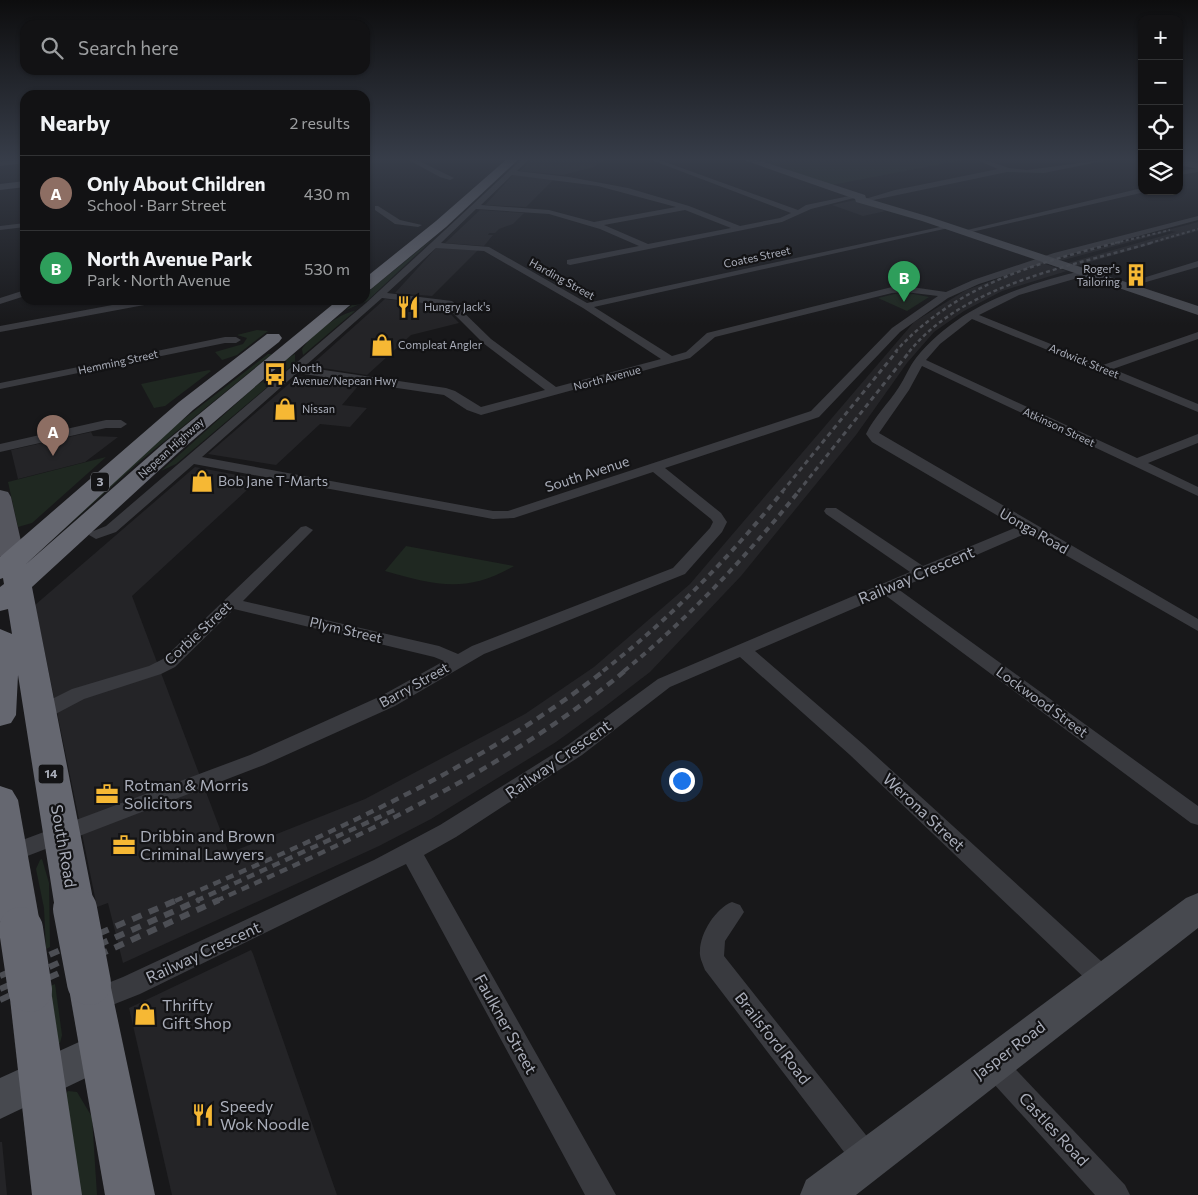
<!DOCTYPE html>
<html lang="en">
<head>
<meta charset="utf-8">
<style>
  body { margin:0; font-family:Commissioner,sans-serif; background:#1b1b1d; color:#f1f3f6 }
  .controls { position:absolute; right:15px; top:15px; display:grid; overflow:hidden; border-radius:10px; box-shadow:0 1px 4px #0004 }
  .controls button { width:45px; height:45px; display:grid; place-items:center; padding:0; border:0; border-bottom:1px solid #313234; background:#121214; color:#f1f3f6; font:25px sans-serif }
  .you { position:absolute; left:681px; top:780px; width:18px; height:18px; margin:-12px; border:4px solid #fff; border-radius:50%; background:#1a73e8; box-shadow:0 0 0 8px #1a73e833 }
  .badge { display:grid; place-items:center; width:32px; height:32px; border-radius:50%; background:#0f766e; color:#fff; font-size:16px; font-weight:700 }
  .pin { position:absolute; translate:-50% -41px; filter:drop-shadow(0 1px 2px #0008) }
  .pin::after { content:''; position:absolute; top:26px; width:18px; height:15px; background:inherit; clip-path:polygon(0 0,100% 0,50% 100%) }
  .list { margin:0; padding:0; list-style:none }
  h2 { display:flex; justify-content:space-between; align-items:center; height:65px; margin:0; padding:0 20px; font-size:21px }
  h2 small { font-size:16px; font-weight:400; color:#9c9ea0 }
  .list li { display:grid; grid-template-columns:32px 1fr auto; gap:15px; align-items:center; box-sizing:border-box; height:75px; padding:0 20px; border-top:1px solid #313234 }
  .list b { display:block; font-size:19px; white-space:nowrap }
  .list p { margin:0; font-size:16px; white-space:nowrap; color:#9c9ea0 }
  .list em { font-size:16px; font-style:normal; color:#9c9ea0 }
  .icon { flex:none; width:28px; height:28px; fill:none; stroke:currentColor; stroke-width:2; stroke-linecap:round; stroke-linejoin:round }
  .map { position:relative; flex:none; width:1198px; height:1195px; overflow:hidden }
  .search { position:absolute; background:#121214; box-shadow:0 1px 4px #0004; left:20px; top:20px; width:350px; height:55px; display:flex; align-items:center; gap:12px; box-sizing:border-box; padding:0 18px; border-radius:15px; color:#9c9ea0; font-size:19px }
  .panel { position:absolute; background:#121214; box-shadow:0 1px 4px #0004; left:20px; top:90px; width:350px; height:215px; border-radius:15px }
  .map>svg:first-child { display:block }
  .built { fill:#242427 }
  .green { fill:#1f2821 }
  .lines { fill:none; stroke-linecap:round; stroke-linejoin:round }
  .street { fill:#393a3f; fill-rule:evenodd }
  .secondary { fill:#47494f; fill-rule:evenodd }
  .primary { fill:#55565e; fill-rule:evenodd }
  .highway { fill:#656770; fill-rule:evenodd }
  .rail-far5 { stroke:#4c4e54; stroke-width:2; stroke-dasharray:3 2.5; stroke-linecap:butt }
  .rail-far4 { stroke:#4c4e54; stroke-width:2.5; stroke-dasharray:4 3; stroke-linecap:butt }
  .rail-far3 { stroke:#4c4e54; stroke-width:3; stroke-dasharray:5 4; stroke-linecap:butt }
  .rail-far2 { stroke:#4c4e54; stroke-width:4; stroke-dasharray:6 5; stroke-linecap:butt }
  .rail-far1 { stroke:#4c4e54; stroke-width:4.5; stroke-dasharray:8 6; stroke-linecap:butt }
  .rail { stroke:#4c4e54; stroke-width:6; stroke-dasharray:10 8; stroke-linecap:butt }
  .highway-bridge { stroke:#656770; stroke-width:44 }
  .labels { text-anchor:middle; stroke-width:4.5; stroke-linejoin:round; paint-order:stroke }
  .far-street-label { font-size:11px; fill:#aaaeba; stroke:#131315 }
  .far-poi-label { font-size:11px; fill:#aaaeba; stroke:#131315; text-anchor:start }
  .shield { fill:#131315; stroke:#7d8088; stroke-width:1 }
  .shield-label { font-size:12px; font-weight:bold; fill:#aaaeba }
  .street-label { font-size:14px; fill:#aaaeba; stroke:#131315 }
  .poi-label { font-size:14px; fill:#aaaeba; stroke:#131315; text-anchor:start }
  .near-street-label { font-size:16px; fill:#aaaeba; stroke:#131315 }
  .near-poi-label { font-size:16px; fill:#aaaeba; stroke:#131315; text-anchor:start }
</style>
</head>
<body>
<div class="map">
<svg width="1198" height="1195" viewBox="0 0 1198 1195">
  <rect width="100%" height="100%" fill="#18181a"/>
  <g class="built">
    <path d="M534,158h73l-13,9 -31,8 -43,-4z"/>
    <path d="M513,175l43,2 -30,30 -41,-2z"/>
    <path d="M855,200l31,11 -23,5 -31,-11z"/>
    <path d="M480,210l44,3 -11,11 -14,5 -4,4h-6l-1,2h5l-9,11 -39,-3z"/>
    <path d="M1198,222v9l-122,35 -8,-3 108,-31 -5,-1 -111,30 -4,-2z"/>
    <path d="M437,247l41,3 -46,46 -37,-3z"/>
    <path d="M1042,263l25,8 -65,20 -38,20 -30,21 -27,31 -51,72 -115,141 -91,96 -47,36 -47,34 -125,77 -52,27 -256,117 -15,-60 -11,4 -62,-302 160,-138 64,12 -127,117 97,257 136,-54 160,-85 69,-47 96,-83 224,-262 52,-32z"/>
    <path d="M385,299l57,6 17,18 -48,12 -44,40 -57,-9z"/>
    <path d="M298,376l61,9 -17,20 25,3 -17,19 -30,-3 -44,41 -68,-11z"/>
    <path d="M91,432l2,4 25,1 -33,25 -67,17 -7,-29z"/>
    <path d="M251,950l2,4 84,241h-165l-43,-187z"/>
    <path d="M0,1142h2l5,53h-7z"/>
  </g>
  <g class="green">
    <path d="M752,158h203l8,2 -131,25z"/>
    <path d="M434,238l-67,63 -21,9 12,-10h7v-6z"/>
    <path d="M903,292l26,5 -22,14 -29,-13z"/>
    <path d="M355,311l-52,44 -1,-6c9,-14 37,-36 53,-38z"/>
    <path d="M257,330l11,1 -31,24 -15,5 -7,-8 28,-8 4,-6 -10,-3z"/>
    <path d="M268,354h4l-133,108 -96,86 120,-113z"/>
    <path d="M295,354v8l-11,11 -108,91 -15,7 96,-86 27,-17 -3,-1 4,-7z"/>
    <path d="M209,370l2,1 -46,35 -11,2 -13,-24z"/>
    <path d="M106,457l-74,66 -14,4 -10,-45z"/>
    <path d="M406,546l108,20c-49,28 -78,19 -129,5z"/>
    <path d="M42,859l7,24 1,64 -4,2 -2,-41 -8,-39 4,-9z"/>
    <path d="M55,984l7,51 -2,8 -3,1 -11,-56z"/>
    <path d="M68,1091l9,1 15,25 5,78h-19l-15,-98z"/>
  </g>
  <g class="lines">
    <g class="street">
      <path d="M405,158h8l41,20 -4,2 -10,-3z"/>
      <path d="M523,158h7l-13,13 52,6 59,11 61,18 51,20 40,-8 11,-5 -145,-55h8l144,52 8,-5 48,-10 4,2 -47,12 -29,13 -212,43 -3,-1v-4l72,-14 -39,-17 -51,-15 -73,-5 -35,34 48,4 98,56 362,-78 4,2 -359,80 78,49 14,-4 21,-19 185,-46 13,-1 41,6 27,-12 81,-27 144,-37v4l-126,34 -93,30 -31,14 -48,34 -81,85 -154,51 56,45 6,9 -5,10 -37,42 -201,80 -89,52 -131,59 -247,95 -8,3 -8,-3v-12l249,-93 131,-59 63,-35 -10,-4 -200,-48 -59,58 -14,7 -77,25 -36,19 -7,2 -7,-2 -2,-5 2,-5 38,-19 77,-23 14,-7 138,-132 5,-1 7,4 -70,71 196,45 19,8 14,-8 201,-78 37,-40 3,-6 -2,-3 -58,-47 -139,46 -21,1 -299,-55 -78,68 -20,7 -7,-4 2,-3 15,-6 260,-223zM512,175l86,11 78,21 -82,15 -45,-12 -68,-5zM685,210l46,18 -83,16 -44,-19zM436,248l48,3 99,57 78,51 -105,28 -65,-48 -39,-38 -65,-8zM905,292l33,4 -46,32 -81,83 -303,100h-15l-291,-54 95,-84 147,22 23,15 14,5 209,-57 25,-21 177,-44zM382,298l64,8 37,37 62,47 -64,17 -26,-16 -9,-3 -142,-21z"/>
      <path d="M972,158h8l29,10 18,2 91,-12 -74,15 -37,-1 -138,29 -4,-2 30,-9 103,-21z"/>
      <path d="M25,159v4l-25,3v-4z"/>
      <path d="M1198,168v4l-19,3v-4z"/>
      <path d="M1142,188v3l3,1 -182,42 -4,-2z"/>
      <path d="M378,206l22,14 22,5 -4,2 -23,-3 -20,-14v-4z"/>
      <path d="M25,223v4l-25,3v-4z"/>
      <path d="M1198,261v6l-76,22 -5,-3z"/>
      <path d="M1085,270l5,3 -2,2 -69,20 -40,20 124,50 95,-33v7l-85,30 85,35v8l-226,-93 -32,25 -14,16 211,98 61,-24v9l-50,20 50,24v9l-276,-130 -13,24 -30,43 319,186v12l-171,-98 -129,56 300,217v19l-7,-2 -306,-228 -130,56 109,94 248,226 3,8 -3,8 -9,3 -9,-3 -244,-232 -110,-98 -70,30 -88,68 -126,82 -32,18 192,340h-31l-179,-331 -266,130 -48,19 -9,-4 -4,-8 4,-8 40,-16 251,-117 66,-35 128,-80 90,-66 252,-107 -84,-58 -2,-3 2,-3h10l87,58 94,-39 -145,-85 -6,-8c8,-17 22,-30 33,-47 6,-9 10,-20 17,-29 42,-52 106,-73 169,-88z"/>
      <path d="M25,290v6l-25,8v-6z"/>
      <path d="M139,300h21l-5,3 -155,29v-6z"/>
      <path d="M225,337h11l5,3 -5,3h-11l-225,46v-6z"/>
      <path d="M106,420h15l6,4 -6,4h-15l-106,24v-8z"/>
      <path d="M732,902l8,3 4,7 -19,29 -1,15 153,193 4,10 -4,10 -10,4 -10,-4 -152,-199c-2,-6 -6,-13 -5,-19 0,-18 16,-43 32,-49z"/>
      <path d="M992,1050l9,4 124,131 5,10h-35l-112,-123 -4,-9 4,-9z"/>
    </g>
    <g class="secondary">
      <path d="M738,158h14l113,37 1,3 64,19 268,89v9l-276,-94 -66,-19 -1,-3z"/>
      <path d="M1179,159l19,4v6l-19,-4z"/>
      <path d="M25,181v6l-25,3v-6z"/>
      <path d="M1198,893v35l-342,267h-56l6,-15 380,-282z"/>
      <path d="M101,1032l14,6 5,13 -5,13 -115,55v-41z"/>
    </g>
    <path class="primary" d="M0,490l8,2 3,5 14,62 -3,5 -9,2 -9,-2 -4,-8z"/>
    <g class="highway">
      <path d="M508,158h12l-74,69 -75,62 -6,2v-13l71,-57z"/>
      <path d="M338,300h18l-177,152 -147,135 63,322 -6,12 -14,5 -14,-5 -6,-12 -37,-234 -2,40 -5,8 -11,3v-97l12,5 -4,-25 -8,2v-24l4,-3 -1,-6 -3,1v-22l179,-155 88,-68h12l3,4 -3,4 -86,68 -168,155 139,-122z"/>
      <path d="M0,786l12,4 6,10 23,129 -6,13 -14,5 -14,-5 -7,-21z"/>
      <path d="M89,963l15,6 6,14 45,212h-50l-37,-212 6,-14z"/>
      <path d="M30,970l15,6 6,14 31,205h-50l-23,-205 6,-14z"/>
    </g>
    <g class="rail-far5">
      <path d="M1115,243l55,-13"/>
      <path d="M1150,243l48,-14"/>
    </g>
    <g class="rail-far4">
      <path d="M895,352c61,-67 140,-89 225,-110"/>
      <path d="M909,352c55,-69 165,-86 245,-110"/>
    </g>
    <g class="rail-far3">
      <path d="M782,492l115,-141"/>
      <path d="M798,492l112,-141"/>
    </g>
    <g class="rail-far2">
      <path d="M603,671c67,-52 127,-114 180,-180"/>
      <path d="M624,671c65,-53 123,-115 175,-180"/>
    </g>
    <g class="rail-far1">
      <path d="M175,901c148,-65 301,-130 430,-231"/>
      <path d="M196,901l203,-93"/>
      <path d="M216,901c144,-65 288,-130 410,-231"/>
    </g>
    <g class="rail">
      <path d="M0,976l177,-76"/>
      <path d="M0,989l199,-89"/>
      <path d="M0,1000l219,-100"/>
    </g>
    <g class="highway-bridge">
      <path d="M75,909l14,74"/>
      <path d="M21,929l9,61"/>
    </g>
  </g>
  <linearGradient id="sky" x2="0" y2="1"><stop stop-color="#0d0d0e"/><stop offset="0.49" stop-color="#373d49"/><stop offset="1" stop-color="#373d49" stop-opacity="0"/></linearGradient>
  <rect width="1198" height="325" fill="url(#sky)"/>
  <defs>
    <symbol id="building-bare" viewBox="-9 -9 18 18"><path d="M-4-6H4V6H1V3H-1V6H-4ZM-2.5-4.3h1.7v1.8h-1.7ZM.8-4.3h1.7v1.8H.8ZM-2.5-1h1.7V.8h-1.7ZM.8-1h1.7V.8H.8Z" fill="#f6b834" stroke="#131315" stroke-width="2.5" paint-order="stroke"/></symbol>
    <symbol id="restaurant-bare" viewBox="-9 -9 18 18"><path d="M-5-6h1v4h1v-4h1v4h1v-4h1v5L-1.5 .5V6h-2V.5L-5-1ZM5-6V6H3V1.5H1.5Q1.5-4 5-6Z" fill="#f6b834" stroke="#131315" stroke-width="2.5" paint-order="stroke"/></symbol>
    <symbol id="shop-bare" viewBox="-9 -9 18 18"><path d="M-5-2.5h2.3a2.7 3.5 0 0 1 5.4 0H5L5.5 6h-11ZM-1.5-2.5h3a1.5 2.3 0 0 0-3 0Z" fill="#f6b834" stroke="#131315" stroke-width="2.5" paint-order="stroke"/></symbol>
    <symbol id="bus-bare" viewBox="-9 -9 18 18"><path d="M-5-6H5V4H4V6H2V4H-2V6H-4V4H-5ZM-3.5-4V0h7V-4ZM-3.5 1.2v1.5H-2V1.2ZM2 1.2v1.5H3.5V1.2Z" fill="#f6b834" stroke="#131315" stroke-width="2.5" paint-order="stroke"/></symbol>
    <symbol id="office-bare" viewBox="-9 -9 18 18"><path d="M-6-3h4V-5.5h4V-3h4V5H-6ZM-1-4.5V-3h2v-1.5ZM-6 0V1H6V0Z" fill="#f6b834" stroke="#131315" stroke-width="2.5" paint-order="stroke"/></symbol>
  </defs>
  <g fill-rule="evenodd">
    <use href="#building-bare" x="1120" y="259" width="32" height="32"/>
    <use href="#restaurant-bare" x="392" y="291" width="32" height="32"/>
    <use href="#shop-bare" x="366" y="329" width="32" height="32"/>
    <use href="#bus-bare" x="259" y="358" width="32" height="32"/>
    <use href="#shop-bare" x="269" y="393" width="32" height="32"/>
    <use href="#shop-bare" x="186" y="465" width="32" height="32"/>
    <use href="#office-bare" x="91" y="778" width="32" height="32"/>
    <use href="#office-bare" x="108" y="829" width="32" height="32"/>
    <use href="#shop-bare" x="129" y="998" width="32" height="32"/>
    <use href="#restaurant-bare" x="187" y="1099" width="32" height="32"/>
  </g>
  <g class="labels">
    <g class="far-street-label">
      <text transform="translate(757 257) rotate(-12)" y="4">Coates Street</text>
      <text transform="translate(562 279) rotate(29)" y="4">Harding Street</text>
      <text transform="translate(1084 361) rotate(22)" y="4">Ardwick Street</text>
      <text transform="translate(118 362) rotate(-12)" y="4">Hemming Street</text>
      <text transform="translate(607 378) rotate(-15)" y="4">North Avenue</text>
      <text transform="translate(1059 427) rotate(25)" y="4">Atkinson Street</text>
      <text transform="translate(171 448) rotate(-42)" y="4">Nepean Highway</text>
    </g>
    <g class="far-poi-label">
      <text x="1120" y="273" text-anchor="end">Roger's<tspan x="1120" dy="13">Tailoring</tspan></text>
      <text x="424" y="311">Hungry Jack's</text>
      <text x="398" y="349">Compleat Angler</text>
      <text x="292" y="372">North<tspan x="292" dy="13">Avenue/Nepean Hwy</tspan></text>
      <text x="302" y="413">Nissan</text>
    </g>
    <g class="shield">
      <rect x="91" y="472.5" width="18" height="19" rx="4"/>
      <rect x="38.5" y="764.5" width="25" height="19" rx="4"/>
    </g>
    <g class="shield-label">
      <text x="100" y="486">3</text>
      <text x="51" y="778">14</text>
    </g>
    <g class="street-label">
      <text transform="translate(587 474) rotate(-18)" y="5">South Avenue</text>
      <text transform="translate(1034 531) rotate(30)" y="5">Uonga Road</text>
      <text transform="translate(346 630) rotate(13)" y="5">Plym Street</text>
      <text transform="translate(198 633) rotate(-43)" y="5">Corbie Street</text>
      <text transform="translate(414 685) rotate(-29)" y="5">Barry Street</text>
      <text transform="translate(1042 702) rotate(36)" y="5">Lockwood Street</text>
    </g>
    <g class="poi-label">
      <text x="218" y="486">Bob Jane T-Marts</text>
    </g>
    <g class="near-street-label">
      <text transform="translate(916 575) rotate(-23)" y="6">Railway Crescent</text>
      <text transform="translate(558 759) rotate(-35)" y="6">Railway Crescent</text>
      <text transform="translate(924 812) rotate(43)" y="6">Werona Street</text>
      <text transform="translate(64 846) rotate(80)" y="6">South Road</text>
      <text transform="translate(203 952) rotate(-25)" y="6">Railway Crescent</text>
      <text transform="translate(506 1024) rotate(61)" y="6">Faulkner Street</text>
      <text transform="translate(773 1038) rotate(52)" y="6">Brailsford Road</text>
      <text transform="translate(1009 1050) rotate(-37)" y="6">Jasper Road</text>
      <text transform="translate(1054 1129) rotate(47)" y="6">Castles Road</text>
    </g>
    <g class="near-poi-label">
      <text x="124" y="791">Rotman &amp; Morris<tspan x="124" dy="18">Solicitors</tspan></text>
      <text x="140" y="842">Dribbin and Brown<tspan x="140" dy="18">Criminal Lawyers</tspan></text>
      <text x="162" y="1011">Thrifty<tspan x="162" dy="18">Gift Shop</tspan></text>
      <text x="220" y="1112">Speedy<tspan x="220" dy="18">Wok Noodle</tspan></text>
    </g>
  </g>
</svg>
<div class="controls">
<button>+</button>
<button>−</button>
<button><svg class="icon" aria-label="locate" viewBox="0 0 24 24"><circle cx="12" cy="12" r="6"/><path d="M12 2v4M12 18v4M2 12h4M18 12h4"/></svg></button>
<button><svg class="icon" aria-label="layers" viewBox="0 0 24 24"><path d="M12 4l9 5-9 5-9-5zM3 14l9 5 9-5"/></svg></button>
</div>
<div class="you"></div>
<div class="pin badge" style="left:53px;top:456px;background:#8d6e63">A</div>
<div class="pin badge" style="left:904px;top:302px;background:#2e9e5b">B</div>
<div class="search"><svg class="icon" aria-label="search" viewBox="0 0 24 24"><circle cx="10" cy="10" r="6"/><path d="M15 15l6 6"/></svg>Search here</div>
<section class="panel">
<h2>Nearby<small>2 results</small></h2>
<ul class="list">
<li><span class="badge" style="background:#8d6e63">A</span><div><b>Only About Children</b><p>School · Barr Street</p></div><em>430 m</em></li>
<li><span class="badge" style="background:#2e9e5b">B</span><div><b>North Avenue Park</b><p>Park · North Avenue</p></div><em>530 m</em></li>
</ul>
</section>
</div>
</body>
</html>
